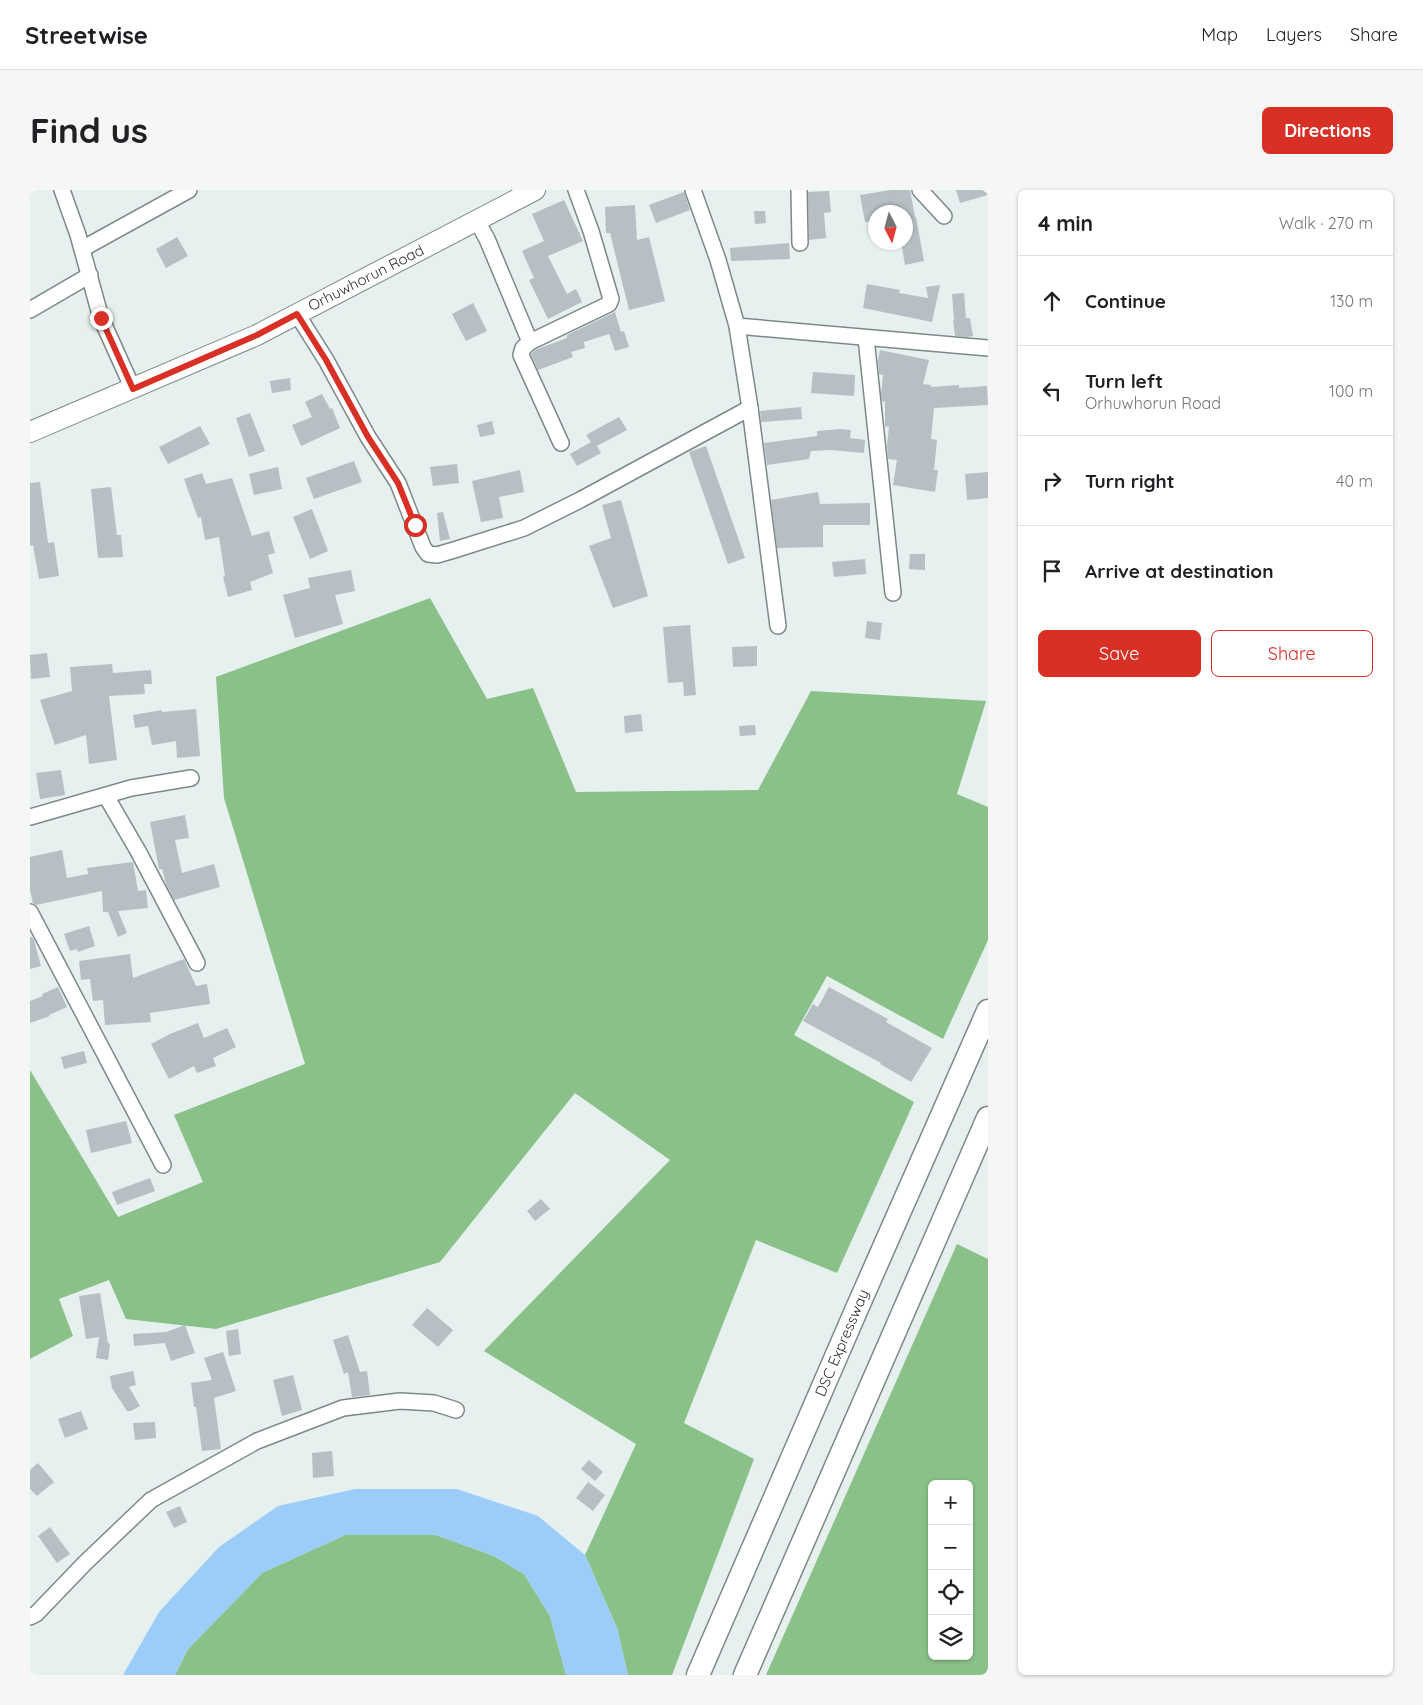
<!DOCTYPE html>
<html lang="en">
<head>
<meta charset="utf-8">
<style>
  body { margin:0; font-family:Quicksand,sans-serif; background:#f6f6f6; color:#202124 }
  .controls { position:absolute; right:15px; bottom:15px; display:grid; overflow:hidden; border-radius:8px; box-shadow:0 1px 4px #0004 }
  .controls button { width:45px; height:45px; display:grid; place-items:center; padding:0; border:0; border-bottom:1px solid #e0e0e0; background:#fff; color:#202124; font:25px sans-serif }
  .compass { position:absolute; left:838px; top:15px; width:45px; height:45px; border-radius:50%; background:#fff; box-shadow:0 1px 4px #0004; rotate:174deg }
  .stop { position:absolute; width:15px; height:15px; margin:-11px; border:4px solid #d93025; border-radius:50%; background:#fff }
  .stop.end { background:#d93025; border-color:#fff; box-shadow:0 1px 5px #0008 }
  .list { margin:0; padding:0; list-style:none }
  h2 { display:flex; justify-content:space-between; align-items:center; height:65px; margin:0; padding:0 20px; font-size:21px }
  h2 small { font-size:16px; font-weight:400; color:#757577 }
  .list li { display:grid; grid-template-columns:32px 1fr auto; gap:15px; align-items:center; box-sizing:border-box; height:90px; padding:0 20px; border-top:1px solid #e0e0e0 }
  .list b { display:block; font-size:19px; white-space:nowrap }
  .list p { margin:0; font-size:16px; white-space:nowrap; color:#757577 }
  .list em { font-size:16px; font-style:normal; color:#757577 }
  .actions { display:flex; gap:10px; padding:15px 20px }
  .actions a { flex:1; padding:11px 0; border:1px solid #d93025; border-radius:8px; text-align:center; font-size:18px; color:#d93025 }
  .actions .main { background:#d93025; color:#fff }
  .icon { flex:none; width:28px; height:28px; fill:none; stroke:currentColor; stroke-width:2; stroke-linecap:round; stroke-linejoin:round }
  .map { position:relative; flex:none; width:958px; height:1485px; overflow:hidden; border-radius:8px }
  header { display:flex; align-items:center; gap:30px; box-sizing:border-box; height:70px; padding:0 25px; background:#fff; border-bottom:1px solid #e0e0e0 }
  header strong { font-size:24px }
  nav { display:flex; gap:28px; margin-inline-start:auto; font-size:18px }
  .intro { display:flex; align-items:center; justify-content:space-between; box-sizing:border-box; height:120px; padding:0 30px }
  h1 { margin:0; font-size:35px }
  .button { padding:12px 22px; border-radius:8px; background:#d93025; color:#fff; font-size:18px; font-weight:700 }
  main { display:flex; gap:30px; padding:0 30px }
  aside { flex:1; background:#fff; border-radius:8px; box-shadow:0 1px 4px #0004 }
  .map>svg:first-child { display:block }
  .forest { fill:#89c189; fill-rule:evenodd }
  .water { fill:#9ccdf8 }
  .building { fill:#b6bfc3 }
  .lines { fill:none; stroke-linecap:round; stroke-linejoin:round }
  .street-casing { stroke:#7e8888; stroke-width:18 }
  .secondary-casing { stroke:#7e8888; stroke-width:22 }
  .primary-casing { stroke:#7e8888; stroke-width:25 }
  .street { stroke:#fff; stroke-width:15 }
  .secondary { stroke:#fff; stroke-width:20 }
  .primary { stroke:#fff; stroke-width:22 }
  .route { stroke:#d93025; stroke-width:6 }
  .labels { text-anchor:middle; stroke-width:4; stroke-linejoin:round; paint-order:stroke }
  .street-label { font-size:15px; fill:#2d3131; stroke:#fff }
</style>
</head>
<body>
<header>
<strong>Streetwise</strong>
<nav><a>Map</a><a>Layers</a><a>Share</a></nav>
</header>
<div class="intro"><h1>Find us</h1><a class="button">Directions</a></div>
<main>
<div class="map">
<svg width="958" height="1485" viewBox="0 0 958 1485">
  <rect width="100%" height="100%" fill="#e5f0ef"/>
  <g class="forest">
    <path d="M400,408l57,101 46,-11 43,104 182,-2 53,-99 175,10 -29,93 31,13v133l-45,99 -116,-63 -33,59 120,67 -77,171 -81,-33 -72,183 70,36 -82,216h-44l-11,-47 -32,-73 51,-111 -152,-93 186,-191 -95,-67 -135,169 -224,67 -90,-10 -17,-39 -50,19 14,37 -43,23v-289l88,147 85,-35 -29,-67 131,-51 -81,-266 -8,-121z"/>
    <path d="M927,1054l31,15v416h-222zM902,1294h37v172h-37z"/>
    <path d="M315,1345h91l58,21 30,18 26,42 16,59h-391l13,-26 74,-76z"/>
  </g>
  <path class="water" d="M325,1299h102l81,27 47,39 32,73 11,47h-62l-16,-59 -26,-42 -30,-18 -58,-21h-91l-83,38 -74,76 -13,26h-52l36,-63 60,-65 59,-41z"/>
  <g class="building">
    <path d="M861,0h19l5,27h1l8,44 -19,4 -4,-23h5v-30h-30v9l-11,1 -5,-27z"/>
    <path d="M926,0h32v5l-28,8z"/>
    <path d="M799,1l2,21 -7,1 2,25 -17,2 -1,-48z"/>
    <path d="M654,2l6,18 -34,13 -7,-18z"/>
    <path d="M534,10l19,41 -35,15 19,38 9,-5 6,13 -34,17 -19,-39 5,-2 -12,-27 22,-10 -12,-27z"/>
    <path d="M605,15l2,35 12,-3 16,64 -36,9 -19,-77h-4l-1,-26z"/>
    <path d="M724,21h11l1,12 -11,1z"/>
    <path d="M147,47l11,19 -22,12 -10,-19z"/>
    <path d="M759,53l1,16 -59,2 -1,-13z"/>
    <path d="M837,94l33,6 -1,3 29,5 -2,-11 14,-2 -8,37 -69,-14z"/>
    <path d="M934,103l2,25h4l3,18 -6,1 -12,-1 -2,-16h1l-2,-26z"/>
    <path d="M443,113l14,28 -21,10 -14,-27z"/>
    <path d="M585,122l6,20 3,-1 5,16 -14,4 -6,-17 -25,8 1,6 -14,4 2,5 -35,13 -7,-16 4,-4 32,-12v-3z"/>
    <path d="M850,160l49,10 -6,24 8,1v2l28,-2v3l28,-2 1,19 -54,3 -3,31 6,1 -3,30h4l-3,22 -42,-7 4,-25 -9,-1 -1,-14 2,-18 -4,-1v-24l-3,-1 -1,-7 2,-19 -4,-1 -1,-14z"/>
    <path d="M783,182l42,3 -1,21 -43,-3z"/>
    <path d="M260,188l1,12 -19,3 -2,-12z"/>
    <path d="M292,204l8,15 2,-1 8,20 -39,18 -9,-21 20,-8 -7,-15z"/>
    <path d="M771,217l1,12 -41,3 -1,-11z"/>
    <path d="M220,223l15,38 -16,6 -13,-39z"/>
    <path d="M589,227l8,13 -30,16 4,7 -24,13 -7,-12 21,-12 -5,-7z"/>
    <path d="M462,231l3,13 -15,3 -3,-12z"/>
    <path d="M170,236l10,18 -42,20 -9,-17z"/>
    <path d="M810,239l11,1 -1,8 15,2 -1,13 -33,-3 -20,1 -2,8 -42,6 -3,-22 53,-7v-5z"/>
    <path d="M676,256l39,112 -17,6 -39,-112z"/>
    <path d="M324,271l8,21 -48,17 -8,-21z"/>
    <path d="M427,274l2,19 -26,3 -3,-19z"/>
    <path d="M248,277l4,22 -28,6 -5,-21z"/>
    <path d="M490,280l4,22 -25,5 4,21 -22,4 -9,-41z"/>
    <path d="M958,282v26l-21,2 -2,-26z"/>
    <path d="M172,283l4,11 26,-6 20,58 17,-5 6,22 -7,2 5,18 -23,9 2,8 -24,7 -5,-20 2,-1 -6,-39 -14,3 -4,-23 -3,1 -14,-39z"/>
    <path d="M10,292l8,61 6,-1 5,34 -20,3 -6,-34 -3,1v-63z"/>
    <path d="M81,297l6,48h4l2,22 -25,1 -7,-69z"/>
    <path d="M788,302l2,12 50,-1v22h-47v22l-46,1 -6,-48z"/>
    <path d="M591,310l27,96 -35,12 -24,-62 22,-8 -9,-33z"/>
    <path d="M282,319l16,42 -18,8 -17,-42z"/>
    <path d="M413,322l7,27 -10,2 -3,-28z"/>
    <path d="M880,364h15v16l-16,-1z"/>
    <path d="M835,369l1,15 -32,3 -2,-15z"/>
    <path d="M321,380l4,21 -20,4 8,29 -48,14 -12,-43 27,-7 -2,-10z"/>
    <path d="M837,431l15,2 -2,17 -15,-2z"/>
    <path d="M660,435l6,70 -12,1 -1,-14 -15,1 -5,-56z"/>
    <path d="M727,456v20l-24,1 -1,-20z"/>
    <path d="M17,463l3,24 -19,2 -1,-24z"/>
    <path d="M82,474l1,9 38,-3 1,14h-8l1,10 -36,2 8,64 -28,4 -3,-29 -31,10 -15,-45 32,-9 -2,-24z"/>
    <path d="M166,519l4,47 -23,2 -1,-17 -24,4 -4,-19 -13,2 -2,-13 29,-5v2z"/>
    <path d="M611,524l2,17 -18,2 -1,-17z"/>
    <path d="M725,535l1,10 -16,1 -1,-10z"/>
    <path d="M31,580l4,25 -25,4 -4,-26z"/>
    <path d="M155,625l4,23 -14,2 7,33 32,-9 6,23 -46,13 -8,-16 -4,-15h-3l-9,-47z"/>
    <path d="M32,660l5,28 21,-4 -1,-6 46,-6 5,29 8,-1 2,18 -30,3 9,22 -9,4 -10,-25h-5l-1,-21 -66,14 -3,-2 -3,-12v-34z"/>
    <path d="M59,736l6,20 -17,6 -1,-3 -7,2 -6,-17z"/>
    <path d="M0,747h2l2,3 7,26 -11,3z"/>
    <path d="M100,764l3,24 51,-19 12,27 11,-2 3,20 -60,9 1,9 -46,3 -2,-25 -10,1 -3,-22 -9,1 -2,-19z"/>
    <path d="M28,797l9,20 -18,8 1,1 -20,7v-22l13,-5 -1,-2z"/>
    <path d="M799,797l59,32 -2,3 46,26 -21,34 -31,-18 1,-1 -78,-42 10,-17 5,3z"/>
    <path d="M168,833l6,15 23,-10 9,19 -23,11 3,8 -19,7 -3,-7 -25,13 -18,-35 19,-10z"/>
    <path d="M54,861l3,12 -23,6 -3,-12z"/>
    <path d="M96,931l6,22 -41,10 -5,-23z"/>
    <path d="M120,988l5,13 -38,14 -5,-13z"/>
    <path d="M511,1009l9,10 -15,12 -8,-10z"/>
    <path d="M70,1103l8,50 2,1 -2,16 -12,-2 3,-21 -13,2 -7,-43z"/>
    <path d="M397,1118l26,22 -15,17 -26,-22z"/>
    <path d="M155,1135l10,28 -24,8 -6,-18 -31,3 -1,-12 33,-2z"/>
    <path d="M208,1139l3,25 -12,2 -3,-25z"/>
    <path d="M318,1145l12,37 7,-1 3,24 -18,2 -4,-25 -4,2 -11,-34z"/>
    <path d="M193,1162l13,39 -22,7 7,51 -19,2 -6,-44h-2l-3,-24 21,-3 -8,-22z"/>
    <path d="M103,1181l3,14 -7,2 11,19 -9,5h-4l-15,-23 -2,-12z"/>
    <path d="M263,1185l9,35 -20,6 -9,-36z"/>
    <path d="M51,1221l7,18 -23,9 -7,-19z"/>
    <path d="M125,1232l1,16 -21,2 -2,-17z"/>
    <path d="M302,1261l2,25 -21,2 -1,-25z"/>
    <path d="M559,1270l14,12 -8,9 -14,-12z"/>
    <path d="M8,1273l16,19 -17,14 -7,-7v-19z"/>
    <path d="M558,1292l17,13 -12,16 -17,-13z"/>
    <path d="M150,1316l7,16 -13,6 -8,-16z"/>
    <path d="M20,1337l20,27 -13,9 -19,-27z"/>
  </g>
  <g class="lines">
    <defs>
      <g id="street">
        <path d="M32,0l16,45 23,83 32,71"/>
        <path d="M663,0l25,70 19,66 13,82 28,218"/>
        <path d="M769,0l1,53"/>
        <path d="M890,0l24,26"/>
        <path d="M447,31l10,18 43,103"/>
        <path d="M52,59l107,-59"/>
        <path d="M0,120l60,-35"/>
        <path d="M267,124l29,46 42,77 30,46 25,64 5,7 9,1 17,-5 70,-22 56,-28 170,-92"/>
        <path d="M707,136l251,22"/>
        <path d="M836,148l27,255"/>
        <path d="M531,253l-40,-88 2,-7 7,-6 79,-38 2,-5 -20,-68 -15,-41"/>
        <path d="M76,606l32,55 59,112"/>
        <path d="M0,627l101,-29 60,-10"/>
        <path d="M0,722l133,253"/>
        <path d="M0,1427l6,-3 49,-51 66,-63 106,-59 86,-33 57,-7 34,2 22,7"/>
      </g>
      <path id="secondary" d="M0,242l227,-97 278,-145"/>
      <g id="primary">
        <path d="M668,1485l157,-362 133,-302"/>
        <path d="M715,1485l243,-557"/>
      </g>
    </defs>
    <use href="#street" class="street-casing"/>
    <use href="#secondary" class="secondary-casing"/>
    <use href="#primary" class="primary-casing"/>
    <use href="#street" class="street"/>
    <use href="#secondary" class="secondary"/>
    <use href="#primary" class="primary"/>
  </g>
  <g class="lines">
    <path class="route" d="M71,128l32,71 124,-54 40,-21 29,46 42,77 30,46 17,42"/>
  </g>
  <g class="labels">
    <g class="street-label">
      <text transform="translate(336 88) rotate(-27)" y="5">Orhuwhorun Road</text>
      <text transform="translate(812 1153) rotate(-67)" y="5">DSC Expressway</text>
    </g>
  </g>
</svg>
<div class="controls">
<button>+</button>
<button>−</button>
<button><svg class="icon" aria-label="locate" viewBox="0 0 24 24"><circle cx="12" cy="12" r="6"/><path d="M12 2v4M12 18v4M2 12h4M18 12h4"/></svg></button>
<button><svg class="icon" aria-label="layers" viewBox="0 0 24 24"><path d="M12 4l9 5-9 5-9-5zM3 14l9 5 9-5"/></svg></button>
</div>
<svg class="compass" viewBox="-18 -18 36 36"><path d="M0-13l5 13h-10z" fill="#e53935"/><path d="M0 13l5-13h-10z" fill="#757577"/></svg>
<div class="stop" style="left:385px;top:335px"></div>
<div class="stop end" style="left:71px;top:128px"></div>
</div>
<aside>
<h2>4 min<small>Walk · 270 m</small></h2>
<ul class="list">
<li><svg class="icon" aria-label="ahead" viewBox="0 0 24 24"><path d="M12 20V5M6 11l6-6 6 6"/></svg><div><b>Continue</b></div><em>130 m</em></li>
<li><svg class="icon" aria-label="left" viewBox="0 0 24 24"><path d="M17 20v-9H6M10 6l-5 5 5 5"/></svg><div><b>Turn left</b><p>Orhuwhorun Road</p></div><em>100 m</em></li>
<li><svg class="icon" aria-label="right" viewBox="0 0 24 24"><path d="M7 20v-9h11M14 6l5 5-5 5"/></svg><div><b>Turn right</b></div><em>40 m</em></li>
<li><svg class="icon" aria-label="arrive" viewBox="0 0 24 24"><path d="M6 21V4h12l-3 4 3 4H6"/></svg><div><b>Arrive at destination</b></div></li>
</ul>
<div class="actions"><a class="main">Save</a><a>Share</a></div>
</aside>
</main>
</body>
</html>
